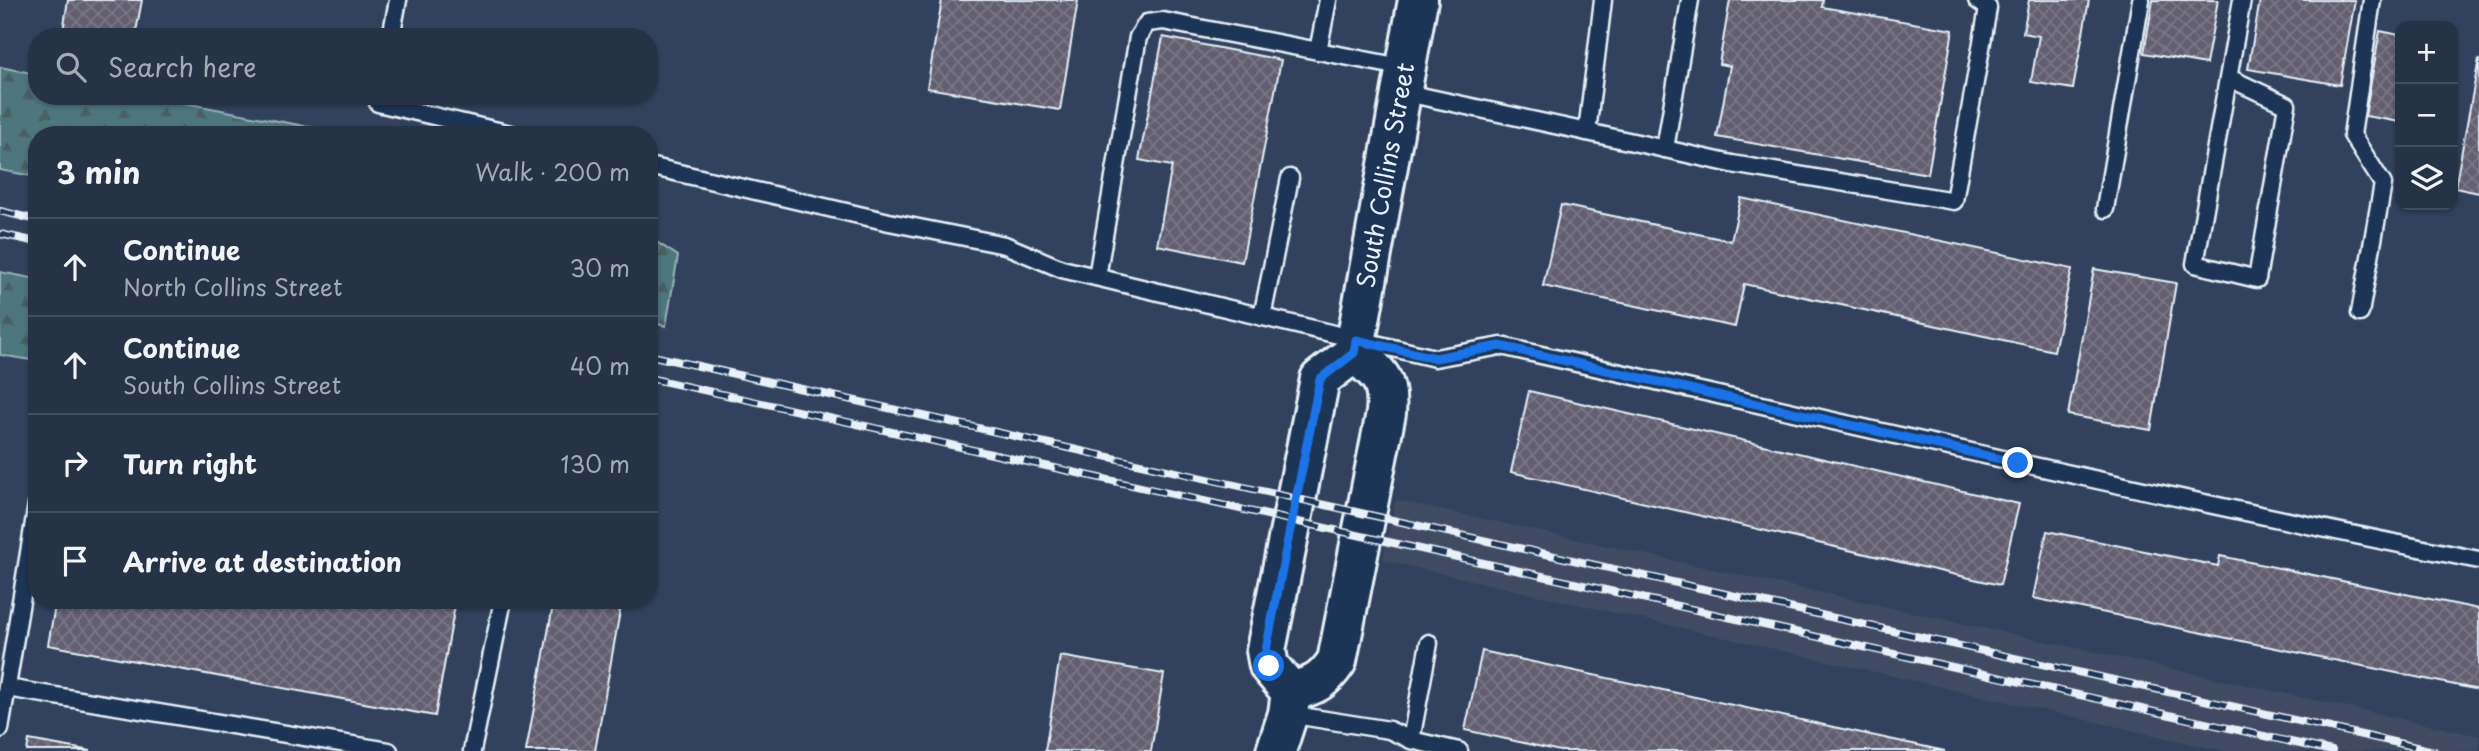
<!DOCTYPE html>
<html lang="en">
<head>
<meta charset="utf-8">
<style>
  body { margin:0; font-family:"Playpen Sans",sans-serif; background:#323e51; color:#f1f3f6 }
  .controls { position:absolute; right:21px; top:21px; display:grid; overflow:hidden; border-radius:14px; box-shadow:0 2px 5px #0004 }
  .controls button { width:63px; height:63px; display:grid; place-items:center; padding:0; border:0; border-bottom:2px solid #424d5f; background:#263246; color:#f1f3f6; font:35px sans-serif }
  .stop { position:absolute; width:21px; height:21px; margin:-16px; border:5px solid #1a73e8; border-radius:50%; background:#fff }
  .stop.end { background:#1a73e8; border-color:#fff; box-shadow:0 2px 7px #0008 }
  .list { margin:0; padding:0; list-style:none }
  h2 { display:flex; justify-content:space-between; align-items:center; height:91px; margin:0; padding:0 28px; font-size:30px }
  h2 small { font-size:23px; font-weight:400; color:#a4aab3 }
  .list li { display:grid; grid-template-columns:46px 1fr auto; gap:21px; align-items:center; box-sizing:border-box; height:98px; padding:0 28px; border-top:2px solid #424d5f }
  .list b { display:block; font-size:26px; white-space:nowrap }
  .list p { margin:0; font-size:23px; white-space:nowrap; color:#a4aab3 }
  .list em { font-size:23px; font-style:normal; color:#a4aab3 }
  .icon { flex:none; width:38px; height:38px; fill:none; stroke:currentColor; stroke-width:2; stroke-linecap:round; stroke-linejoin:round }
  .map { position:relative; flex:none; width:2479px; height:751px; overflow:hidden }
  .search { position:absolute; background:#263246; box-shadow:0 2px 5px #0004; left:28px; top:28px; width:630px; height:77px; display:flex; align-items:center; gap:18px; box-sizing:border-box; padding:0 24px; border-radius:28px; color:#a4aab3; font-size:26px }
  .panel { position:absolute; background:#263246; box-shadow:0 2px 5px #0004; left:28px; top:126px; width:630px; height:483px; border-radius:28px }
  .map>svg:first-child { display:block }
  .built { fill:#414b63 }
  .forest { fill:url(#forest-firs); stroke:#9ab4ba; stroke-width:2 }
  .building { fill:url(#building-cross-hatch); stroke:#e8f1f8; stroke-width:2 }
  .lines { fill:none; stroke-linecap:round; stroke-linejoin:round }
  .service-casing { stroke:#e8f1f8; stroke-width:21 }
  .secondary-casing { stroke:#e8f1f8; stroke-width:44 }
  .service { stroke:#1d3557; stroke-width:16 }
  .secondary { stroke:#1d3557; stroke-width:38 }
  .rail-casing { stroke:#e8f1f8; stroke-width:8 }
  .rail { stroke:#1d3557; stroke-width:5; stroke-dasharray:16; stroke-linecap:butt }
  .route { stroke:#1a73e8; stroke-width:9 }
  .labels { text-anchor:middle; stroke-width:7; stroke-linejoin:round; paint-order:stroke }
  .street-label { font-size:24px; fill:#e8f1f8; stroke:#1d3557 }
</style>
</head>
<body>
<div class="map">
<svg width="2479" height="751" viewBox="0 0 2479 751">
  <defs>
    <pattern id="forest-firs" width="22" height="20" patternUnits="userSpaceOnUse" patternTransform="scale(1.75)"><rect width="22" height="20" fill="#4d777c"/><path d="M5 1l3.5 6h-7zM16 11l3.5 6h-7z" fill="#4a6063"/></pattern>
    <pattern id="building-cross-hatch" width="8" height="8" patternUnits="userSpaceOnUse" patternTransform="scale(1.75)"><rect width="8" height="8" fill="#635f70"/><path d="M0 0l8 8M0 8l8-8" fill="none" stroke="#797685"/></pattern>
  </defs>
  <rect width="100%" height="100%" fill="#32425e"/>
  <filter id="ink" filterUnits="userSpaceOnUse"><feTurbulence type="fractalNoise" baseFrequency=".0143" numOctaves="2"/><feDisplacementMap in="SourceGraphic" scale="14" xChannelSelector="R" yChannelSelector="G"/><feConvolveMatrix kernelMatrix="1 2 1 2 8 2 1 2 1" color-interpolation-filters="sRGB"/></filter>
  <g filter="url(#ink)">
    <path class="built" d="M1396,500l1083,236v15h-255l-841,-191z"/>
    <g class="forest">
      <path d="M0,67l37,7v22h112l202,39h-314v42l-37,-7z"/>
      <path d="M649,237l29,19 -12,70 -17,-4z"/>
      <path d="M0,272l37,7v82l-37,-6z"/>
    </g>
    <g class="building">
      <path d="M68,0h74l-7,37h-73z"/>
      <path d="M942,0h136l-18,110 -133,-22z"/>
      <path d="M1730,0h93l-1,7 131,23 -25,144 -211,-37 13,-71 -11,-2z"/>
      <path d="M2029,0h60l-16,89 -42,-7 8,-46 -16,-3z"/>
      <path d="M2153,0h65l-12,64 -62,-11z"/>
      <path d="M2260,0h95l-15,85 -92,-16z"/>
      <path d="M2380,31l20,4v87l-35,-6z"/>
      <path d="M1163,37l118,23 -39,202 -85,-17 15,-79 -33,-6z"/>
      <path d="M2479,59v134l-24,-5z"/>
      <path d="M1741,198l331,71 -18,82 -310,-67 -9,43 -192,-41 18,-81 170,36z"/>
      <path d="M2094,269l82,14 -25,147 -83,-15z"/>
      <path d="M1529,391l490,113 -19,81 -489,-113z"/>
      <path d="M2047,531l171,35 2,-10 259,53v81l-446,-92z"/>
      <path d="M56,600h400l-21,116 -387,-71z"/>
      <path d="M554,600h68l-27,151h-69z"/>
      <path d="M1482,651l463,100h-385l-95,-21z"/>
      <path d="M1060,656l104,18 -13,77h-106z"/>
      <path d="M29,740l62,11h-64z"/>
    </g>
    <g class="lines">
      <defs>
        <g id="service">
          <path d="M391,37l7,-37"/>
          <path d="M1318,51l10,-51"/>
          <path d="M2229,78l58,27 -30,174 -62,-15 47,-264"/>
          <path d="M1402,92l185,40 16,-132"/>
          <path d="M379,96l-1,7 137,32"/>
          <path d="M1587,132l78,17 25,-149"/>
          <path d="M1665,149l67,15 222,37 34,-193 -11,-8"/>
          <path d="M649,166l240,56 116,23 57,24 356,85 17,4 66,-12c325,73 650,149 978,214"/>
          <path d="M2105,209l36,-209"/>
          <path d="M1097,277l41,-240 9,-14 16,-2 243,47"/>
          <path d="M2360,313l23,-129 -31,-49 20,-135"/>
          <path d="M1262,317l28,-139"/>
          <path d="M7,688l382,63"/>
          <path d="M1288,714l101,16 22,10 48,11"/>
          <path d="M0,729l37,-225"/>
          <path d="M1411,740l18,-97"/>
          <path d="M472,751l31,-151"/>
        </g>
        <g id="secondary">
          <path id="s1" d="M1291,692l-22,-26 -3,-16 54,-271 34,-26 64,-353"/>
          <path d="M1291,692c24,-7 32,-10 46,-31l49,-248c3,-34 -7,-40 -32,-60"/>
          <path d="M1276,751l12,-37 3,-22"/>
        </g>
      </defs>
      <use href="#service" class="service-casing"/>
      <use href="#secondary" class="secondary-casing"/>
      <use href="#service" class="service"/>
      <use href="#secondary" class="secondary"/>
      <defs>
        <g id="rail">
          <path d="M0,211l37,9"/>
          <path d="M0,234l37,8"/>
          <path d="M649,355l1785,396"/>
          <path d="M649,378l1683,373"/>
        </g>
      </defs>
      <use href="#rail" class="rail-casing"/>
      <use href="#rail" class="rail"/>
    </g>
  </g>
  <g class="lines" filter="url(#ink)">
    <path class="route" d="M1269,666l-3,-16 54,-271 34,-26 2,-13 79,18 65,-12 518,117"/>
  </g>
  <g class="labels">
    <g class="street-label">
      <text dy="8" stroke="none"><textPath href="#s1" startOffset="550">South Collins Street</textPath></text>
    </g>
  </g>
</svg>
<div class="controls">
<button>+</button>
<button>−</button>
<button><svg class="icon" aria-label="layers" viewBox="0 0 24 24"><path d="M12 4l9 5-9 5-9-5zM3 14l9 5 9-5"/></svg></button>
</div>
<div class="stop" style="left:1269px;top:666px"></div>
<div class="stop end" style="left:2018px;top:463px"></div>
<div class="search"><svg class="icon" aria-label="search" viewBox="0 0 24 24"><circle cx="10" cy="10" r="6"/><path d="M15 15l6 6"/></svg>Search here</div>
<section class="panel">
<h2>3 min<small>Walk · 200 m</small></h2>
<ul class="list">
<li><svg class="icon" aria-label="ahead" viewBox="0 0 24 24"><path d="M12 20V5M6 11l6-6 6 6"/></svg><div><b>Continue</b><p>North Collins Street</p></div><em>30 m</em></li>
<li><svg class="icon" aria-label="ahead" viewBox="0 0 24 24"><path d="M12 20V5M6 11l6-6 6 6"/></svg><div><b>Continue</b><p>South Collins Street</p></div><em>40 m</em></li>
<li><svg class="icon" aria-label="right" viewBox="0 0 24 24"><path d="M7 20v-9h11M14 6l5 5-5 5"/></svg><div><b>Turn right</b></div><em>130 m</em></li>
<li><svg class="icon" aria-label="arrive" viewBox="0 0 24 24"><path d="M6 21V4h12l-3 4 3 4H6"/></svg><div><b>Arrive at destination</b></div></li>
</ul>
</section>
</div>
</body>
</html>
